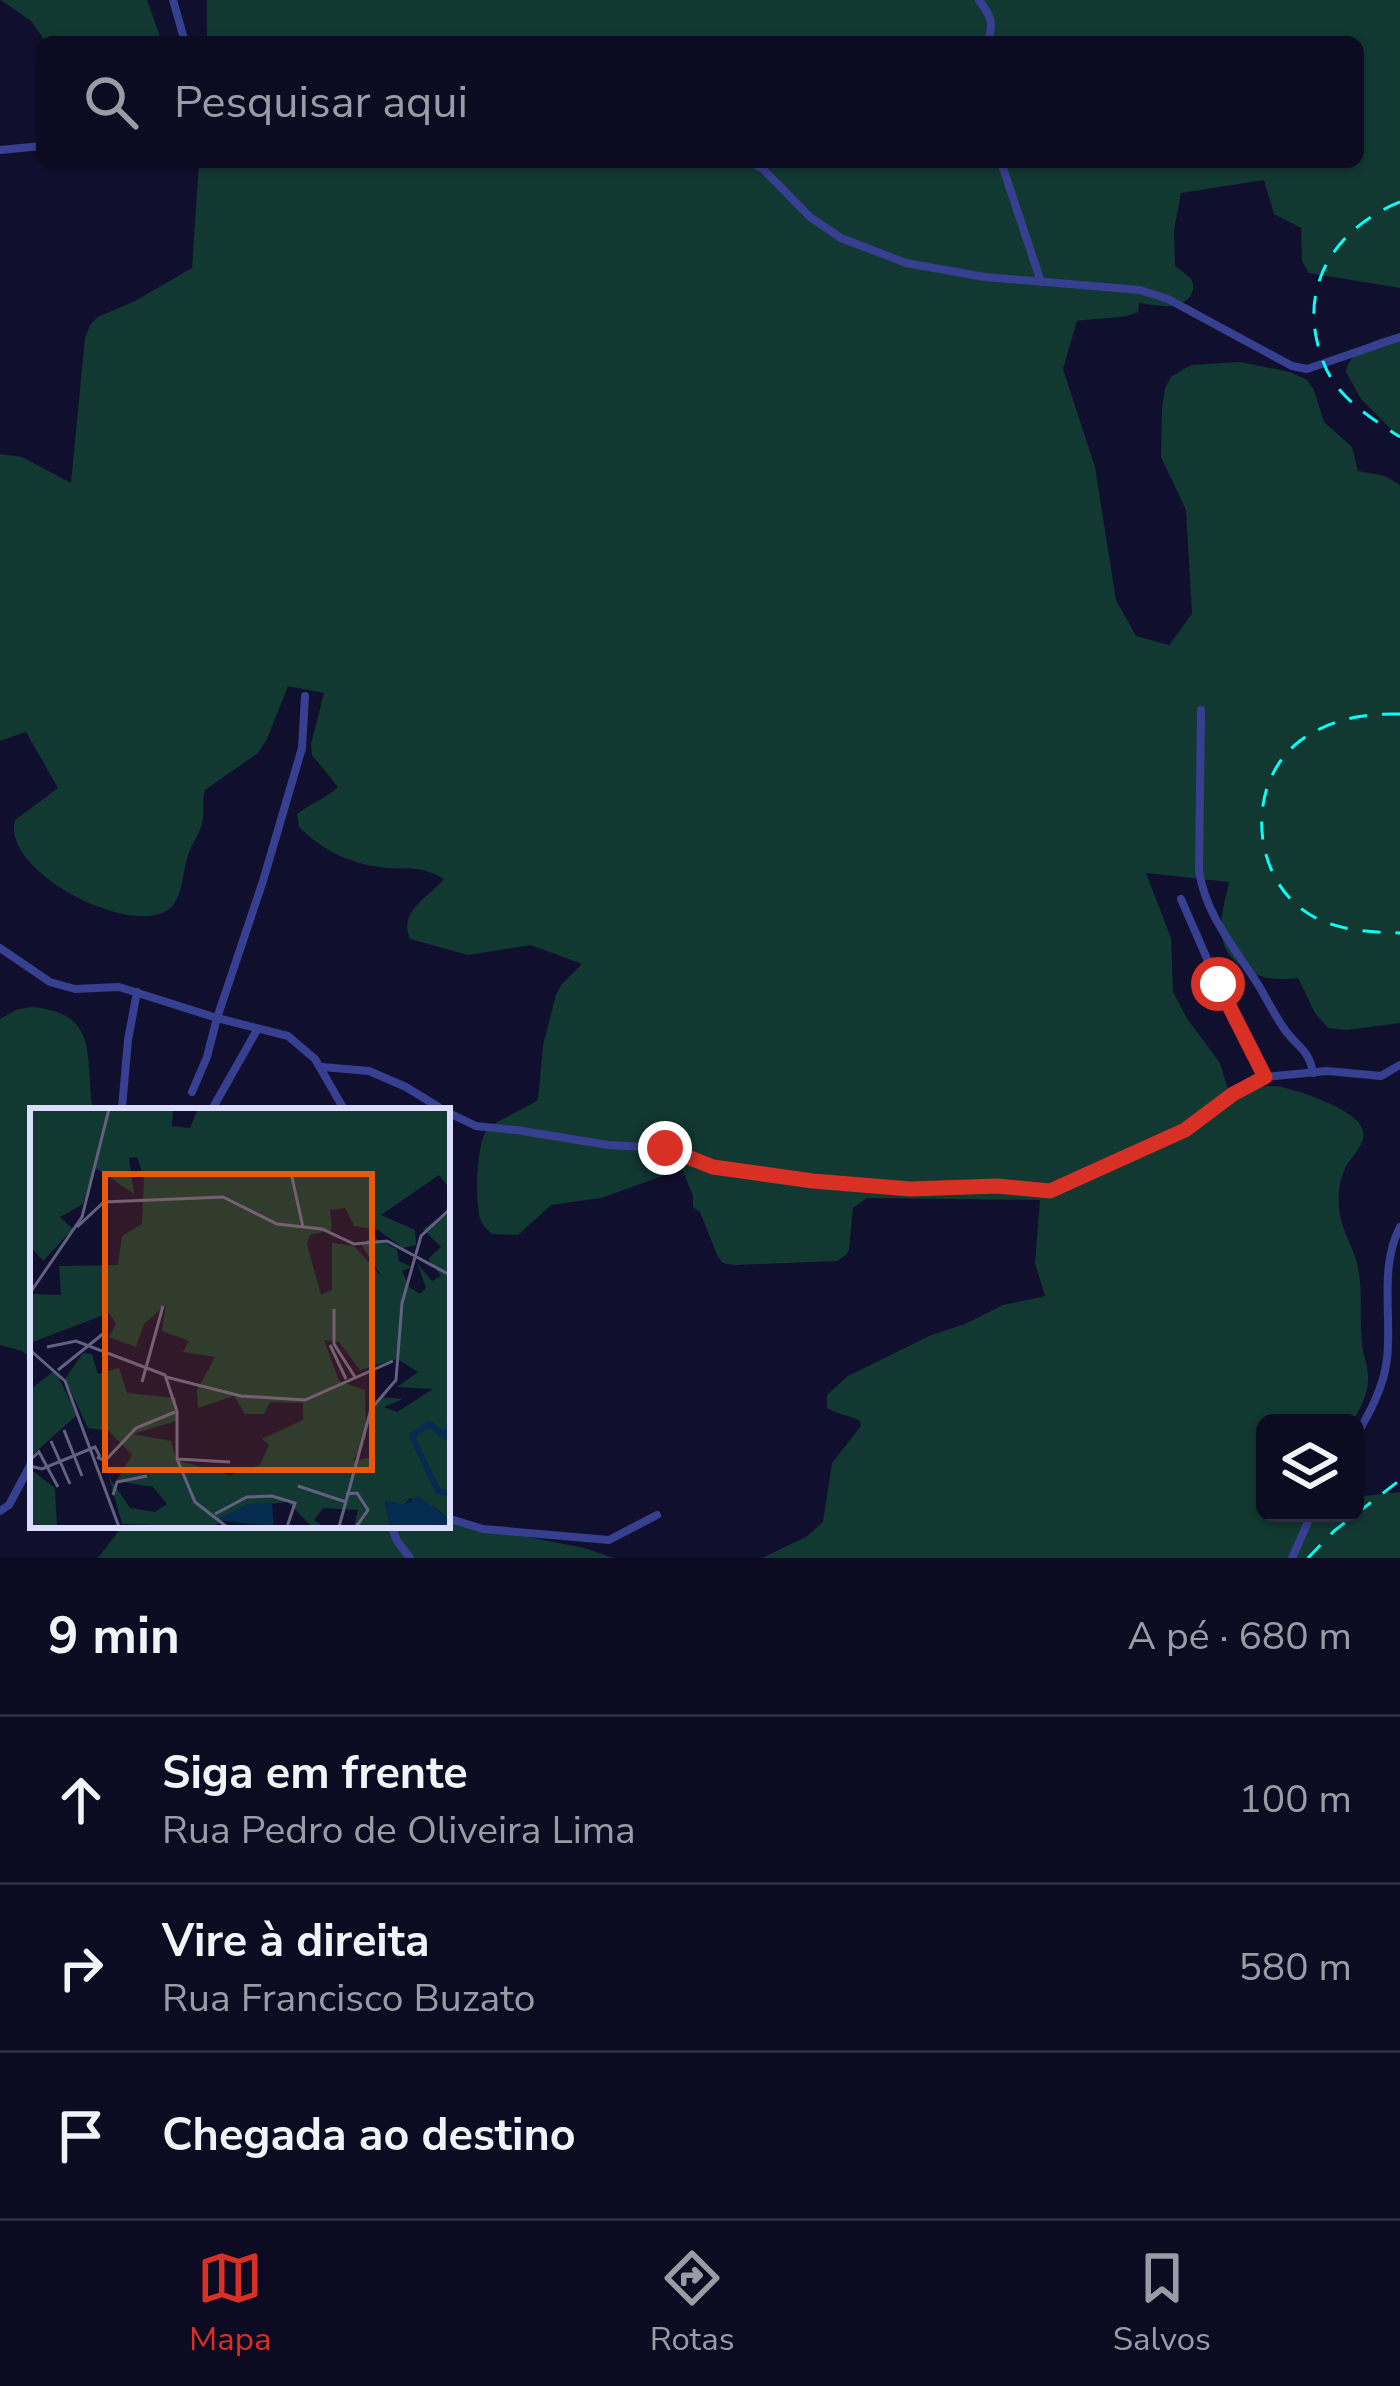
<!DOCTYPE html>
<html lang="pt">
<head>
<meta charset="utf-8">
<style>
  body { margin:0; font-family:"Nunito Sans",sans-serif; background:#16142a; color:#f1f3f6 }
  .controls { position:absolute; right:36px; bottom:36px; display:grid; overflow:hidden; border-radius:18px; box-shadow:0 3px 9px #0004 }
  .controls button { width:108px; height:108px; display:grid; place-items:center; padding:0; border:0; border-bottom:3px solid #2d2b40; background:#0d0b22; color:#f1f3f6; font:60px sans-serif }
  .stop { position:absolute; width:36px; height:36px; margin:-27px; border:9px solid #d93025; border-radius:50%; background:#fff }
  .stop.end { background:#d93025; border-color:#fff; box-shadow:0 3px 12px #0008 }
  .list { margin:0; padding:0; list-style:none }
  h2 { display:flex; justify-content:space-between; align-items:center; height:156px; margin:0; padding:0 48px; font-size:51px }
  h2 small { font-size:39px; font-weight:400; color:#9a9ba5 }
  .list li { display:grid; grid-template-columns:78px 1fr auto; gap:36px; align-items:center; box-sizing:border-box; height:168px; padding:0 48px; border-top:3px solid #2d2b40 }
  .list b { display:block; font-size:45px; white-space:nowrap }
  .list p { margin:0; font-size:39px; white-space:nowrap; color:#9a9ba5 }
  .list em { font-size:39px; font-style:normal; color:#9a9ba5 }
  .icon { flex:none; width:66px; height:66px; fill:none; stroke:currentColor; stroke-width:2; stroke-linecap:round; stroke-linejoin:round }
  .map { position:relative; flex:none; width:1400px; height:1558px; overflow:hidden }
  .search { position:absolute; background:#0d0b22; box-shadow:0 3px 9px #0004; left:36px; right:36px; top:36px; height:132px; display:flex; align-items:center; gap:30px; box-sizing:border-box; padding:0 42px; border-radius:18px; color:#9a9ba5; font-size:45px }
  .sheet { height:660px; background:#0d0b22 }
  nav { display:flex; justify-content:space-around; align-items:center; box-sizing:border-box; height:168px; border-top:3px solid #2d2b40; background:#0d0b22; font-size:33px; color:#9a9ba5 }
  nav a { display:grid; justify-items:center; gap:6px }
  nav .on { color:#d93025 }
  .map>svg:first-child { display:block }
  .green { fill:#123832 }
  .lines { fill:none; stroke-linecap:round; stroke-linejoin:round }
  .minor { stroke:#373f90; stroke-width:8 }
  .rail { stroke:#08fff7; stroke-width:3; stroke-dasharray:18 15; stroke-linecap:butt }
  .route { stroke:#d93025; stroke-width:15 }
  .inset-river { fill:none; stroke:#062b50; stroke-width:6 }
  .inset-road { fill:none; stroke:#626182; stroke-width:3 }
  .view { fill:#e8590c; fill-opacity:0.15; stroke:#e8590c; stroke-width:6 }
  .inset-edge { fill:none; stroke:#dcddff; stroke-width:6 }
</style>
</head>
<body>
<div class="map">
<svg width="1400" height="1558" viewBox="0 0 1400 1558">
  <rect width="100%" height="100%" fill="#110f2e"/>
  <g class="green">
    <path d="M1,0h146l15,42h-116l-15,-21z"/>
    <path d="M207,0h1193v288l-91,-15 -7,-12 -1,-33 -27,-14 -10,-34 -83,13 -7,37 1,36c3,2 14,10 16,13 8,15 -7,26 -20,27 -11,1 -22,-2 -32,-3l-1,9c-13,7 -43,6 -61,9l-14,48 32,98 21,133 20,36 33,9 23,-31 -6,-104 -25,-53 1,-48 3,-21 6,-11 20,-12 49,-3 50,10 17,8 7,10 10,32 28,25 6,24 27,5 15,9v538l-53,7 -19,-2 -13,-15 -17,-35c-19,2 -33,2 -49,-7 -39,-22 -28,-52 -20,-89l-83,-9 25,65 2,54 13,25 34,46 9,30c15,-3 30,-7 46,-7 19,2 72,21 84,37 14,19 -9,32 -15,48 -5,11 -6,25 -5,37 1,19 12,34 17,52 8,27 3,56 6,84 1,11 7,24 6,36 0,15 -9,30 -16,43h-87v90h90v-16l45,-5v66h-638l44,-21 17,-15 9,-59 29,-37 -1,-5c-10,-6 -22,-6 -33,-13v-13l21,-19 81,-40 36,-12 38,-19 42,-9 -10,-33 5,-63 -173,-2 -14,10 -4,42 -3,5 -9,6 -103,4 -11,-2 -5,-6 -18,-45 -7,-5v-11l-11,-27 -81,29 -50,7 -33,30 -26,-1c-6,-6 -9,-7 -12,-16 -5,-17 -4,-74 7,-88 8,-9 38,-21 51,-30l5,-55 13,-50 5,-10 21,-21 -51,-19 -63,10 -58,-16c-12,-28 18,-41 34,-60 -25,-14 -31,-9 -57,-11 -34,-3 -64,-17 -88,-41l-2,-13c14,-11 28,-15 41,-27l-26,-32 -1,-11 13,-51 -36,-7 -21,53 -9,14 -53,37c-3,10 -1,18 -2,27 -1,14 -9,23 -14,35 -6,16 -5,39 -16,53 -32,39 -173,-32 -158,-85l43,-32 -32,-56 -26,9v-287l22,3 49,26 14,-145 5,-13 8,-8 37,-16 57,-33 7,-106h1159v-120h-1151z"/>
    <path d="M1400,334v104l-39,-39 -15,-27c4,-24 33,-35 54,-38z"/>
    <path d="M31,1007c71,5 53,53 62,104h-60v248l-11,-8 -22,-6v-326l16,-9z"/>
    <path d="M447,1521l137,27 30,10h-516l25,-33h324z"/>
  </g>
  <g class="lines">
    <g class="minor">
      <path d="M173,0l12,42"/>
      <path d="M979,0c12,16 15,22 9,42"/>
      <path d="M0,150l42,-4"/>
      <path d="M749,162l13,6 48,49 31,21 65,25 79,14 155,13 28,9 124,67 15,3 93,-32"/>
      <path d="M1001,162l40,120"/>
      <path d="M1201,710l-2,161c7,45 36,77 60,115 8,14 15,28 24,41 12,19 26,21 30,46"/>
      <path d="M1181,899l37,85 47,93"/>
      <path d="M0,948l50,34 25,7 44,-2 98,31 71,18 27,23 30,52"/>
      <path d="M322,1067l47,4 37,16 39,24"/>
      <path d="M192,1092l15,-35 10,-39 46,-137 39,-133 3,-52"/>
      <path d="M122,1108l6,-68 9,-48"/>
      <path d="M211,1111l46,-81"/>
      <path d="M447,1112l29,14 40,4 92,15 57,3 48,19 100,14 97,8 87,-3 53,5 135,-61 48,-36 32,-17 62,-6 54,5 19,-11"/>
      <path d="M1355,1438c14,-24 29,-51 32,-79 5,-43 -8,-92 13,-132"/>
      <path d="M0,1511l9,-6 24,-45"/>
      <path d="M447,1518l36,11 126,11 48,-25"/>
      <path d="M391,1525l6,16 13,17"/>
      <path d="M1292,1558l20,-45"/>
    </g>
    <g class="rail">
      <path d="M1400,202c-58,23 -98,75 -83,139 3,14 9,31 18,43 16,22 42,38 65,53"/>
      <path d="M1400,714c-37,-1 -76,6 -105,31 -53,46 -41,144 23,174 25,12 55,13 82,14"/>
      <path d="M1308,1558l26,-27 66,-51"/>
    </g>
  </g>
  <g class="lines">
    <path class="route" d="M665,1148l48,19 100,14 97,8 87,-3 53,5 135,-61 48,-36 32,-17 -47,-93"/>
  </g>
  <g transform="translate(30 1108)">
    <rect width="420" height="420" fill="#110f2e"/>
    <path d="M0,1h143l-1,17 18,2 8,-19h252v80l-11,-14 -58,40 34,15 1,15 -13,3 -25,-18 -24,-4 -9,-18 -15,2 2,20 -22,5 -3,9 14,51 11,-5v-47l22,3 28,31 -21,-33 12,-7 24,12 2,12 13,6 -10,4 7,16 11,7 6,-6 -9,-25 15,18 9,-5 -13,-17 13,-12 -18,-18 27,-19v317h-8l6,-9 -14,-11 -24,-9 -6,7 -19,-4 5,26h-36l4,-17 -35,-2 -9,12 10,7h-12l-24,-25 -46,5 -29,20 -91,-3 -13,-47 21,31 25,4 12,-8 -14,-17 -37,-6 16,-26 -23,-24 -21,-3 -23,-49 18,-26 9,1 6,20 21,-6 8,25 49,5v23l-43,13 38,7 5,19 54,15 30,-10 9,-20 -7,-6 41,-19v-17l-33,-1 -6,12h-19l-11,-18 -36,12 -1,-18 18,-33 -32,-5 6,-11 -27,-10 4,-26 -22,19 -8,23 -27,-10 7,-13 -7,-11 -79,30v-49l31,1 -2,-29 59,-1 4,-29 20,-12 2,-46 -7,-21 -8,1 5,36 -40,-27 -11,37 -23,13 13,12 -30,32 -13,-15zM294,232l15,2 21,28 37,-11 21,13 -21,15 36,2 -36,23 -13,-5 19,-8 -22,-2 -10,14 2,46 -20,4 13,-24 -1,-47 -26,-9zM25,262l22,45 -47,42v-67zM0,361l25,19 2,39h-27z" fill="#123832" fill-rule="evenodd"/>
    <path d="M388,388l30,22 -2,7 -56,2 -5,-27 19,5zM242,395l2,24 -57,-7 31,-16z" fill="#062b50"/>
    <path class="inset-river" d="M420,316l-5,12 -16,-12 -17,12 26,55 12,3"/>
    <path class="inset-road" d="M261,65l12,54M47,119l27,-25 119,-5 54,27 45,5 32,15 33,-3 63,34M0,185l52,-76 27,-108M304,201v35l21,33M300,237l16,34M17,239l29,-6 89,34 12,36v48l18,43 32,25M0,242l35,31 54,146M28,262l46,-37M136,269l75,19 64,4 88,-39M112,274l21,-76M34,322l18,46M21,333l19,43M67,349l8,4 31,-33 39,-16M147,351l53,3M0,352l9,-8 19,35M0,358l12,3 53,-22 5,10M268,378l48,16M316,386l11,-1 11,17 -12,17M83,387l4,-13 30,-6M185,406l32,-17 25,-1 23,7 -8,24M309,419l32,-118 25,-29 6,-77 19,-67 29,-27"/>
    <path class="view" d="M75,66h267v296h-267z"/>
    <rect width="420" height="420" class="inset-edge"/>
  </g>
</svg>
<div class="controls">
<button><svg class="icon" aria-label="layers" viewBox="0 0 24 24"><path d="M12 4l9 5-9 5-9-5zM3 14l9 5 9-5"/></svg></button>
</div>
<div class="stop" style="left:1218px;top:984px"></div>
<div class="stop end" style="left:665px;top:1148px"></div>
<div class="search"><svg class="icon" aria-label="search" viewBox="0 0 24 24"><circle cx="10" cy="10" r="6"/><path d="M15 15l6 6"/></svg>Pesquisar aqui</div>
</div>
<section class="sheet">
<h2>9 min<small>A pé · 680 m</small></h2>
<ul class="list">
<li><svg class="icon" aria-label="ahead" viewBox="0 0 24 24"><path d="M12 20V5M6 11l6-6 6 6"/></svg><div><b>Siga em frente</b><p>Rua Pedro de Oliveira Lima</p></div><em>100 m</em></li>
<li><svg class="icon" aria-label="right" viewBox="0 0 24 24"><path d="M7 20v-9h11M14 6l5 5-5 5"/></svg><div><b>Vire à direita</b><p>Rua Francisco Buzato</p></div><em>580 m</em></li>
<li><svg class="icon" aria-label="arrive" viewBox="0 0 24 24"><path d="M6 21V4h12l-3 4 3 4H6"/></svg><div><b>Chegada ao destino</b></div></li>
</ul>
</section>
<nav>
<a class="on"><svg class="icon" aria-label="map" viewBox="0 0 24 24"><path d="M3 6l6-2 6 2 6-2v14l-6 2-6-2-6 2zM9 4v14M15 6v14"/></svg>Mapa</a>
<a><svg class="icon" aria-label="directions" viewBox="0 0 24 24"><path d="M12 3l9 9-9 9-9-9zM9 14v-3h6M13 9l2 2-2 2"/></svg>Rotas</a>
<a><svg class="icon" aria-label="saved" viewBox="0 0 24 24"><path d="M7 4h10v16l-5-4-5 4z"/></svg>Salvos</a>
</nav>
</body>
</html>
